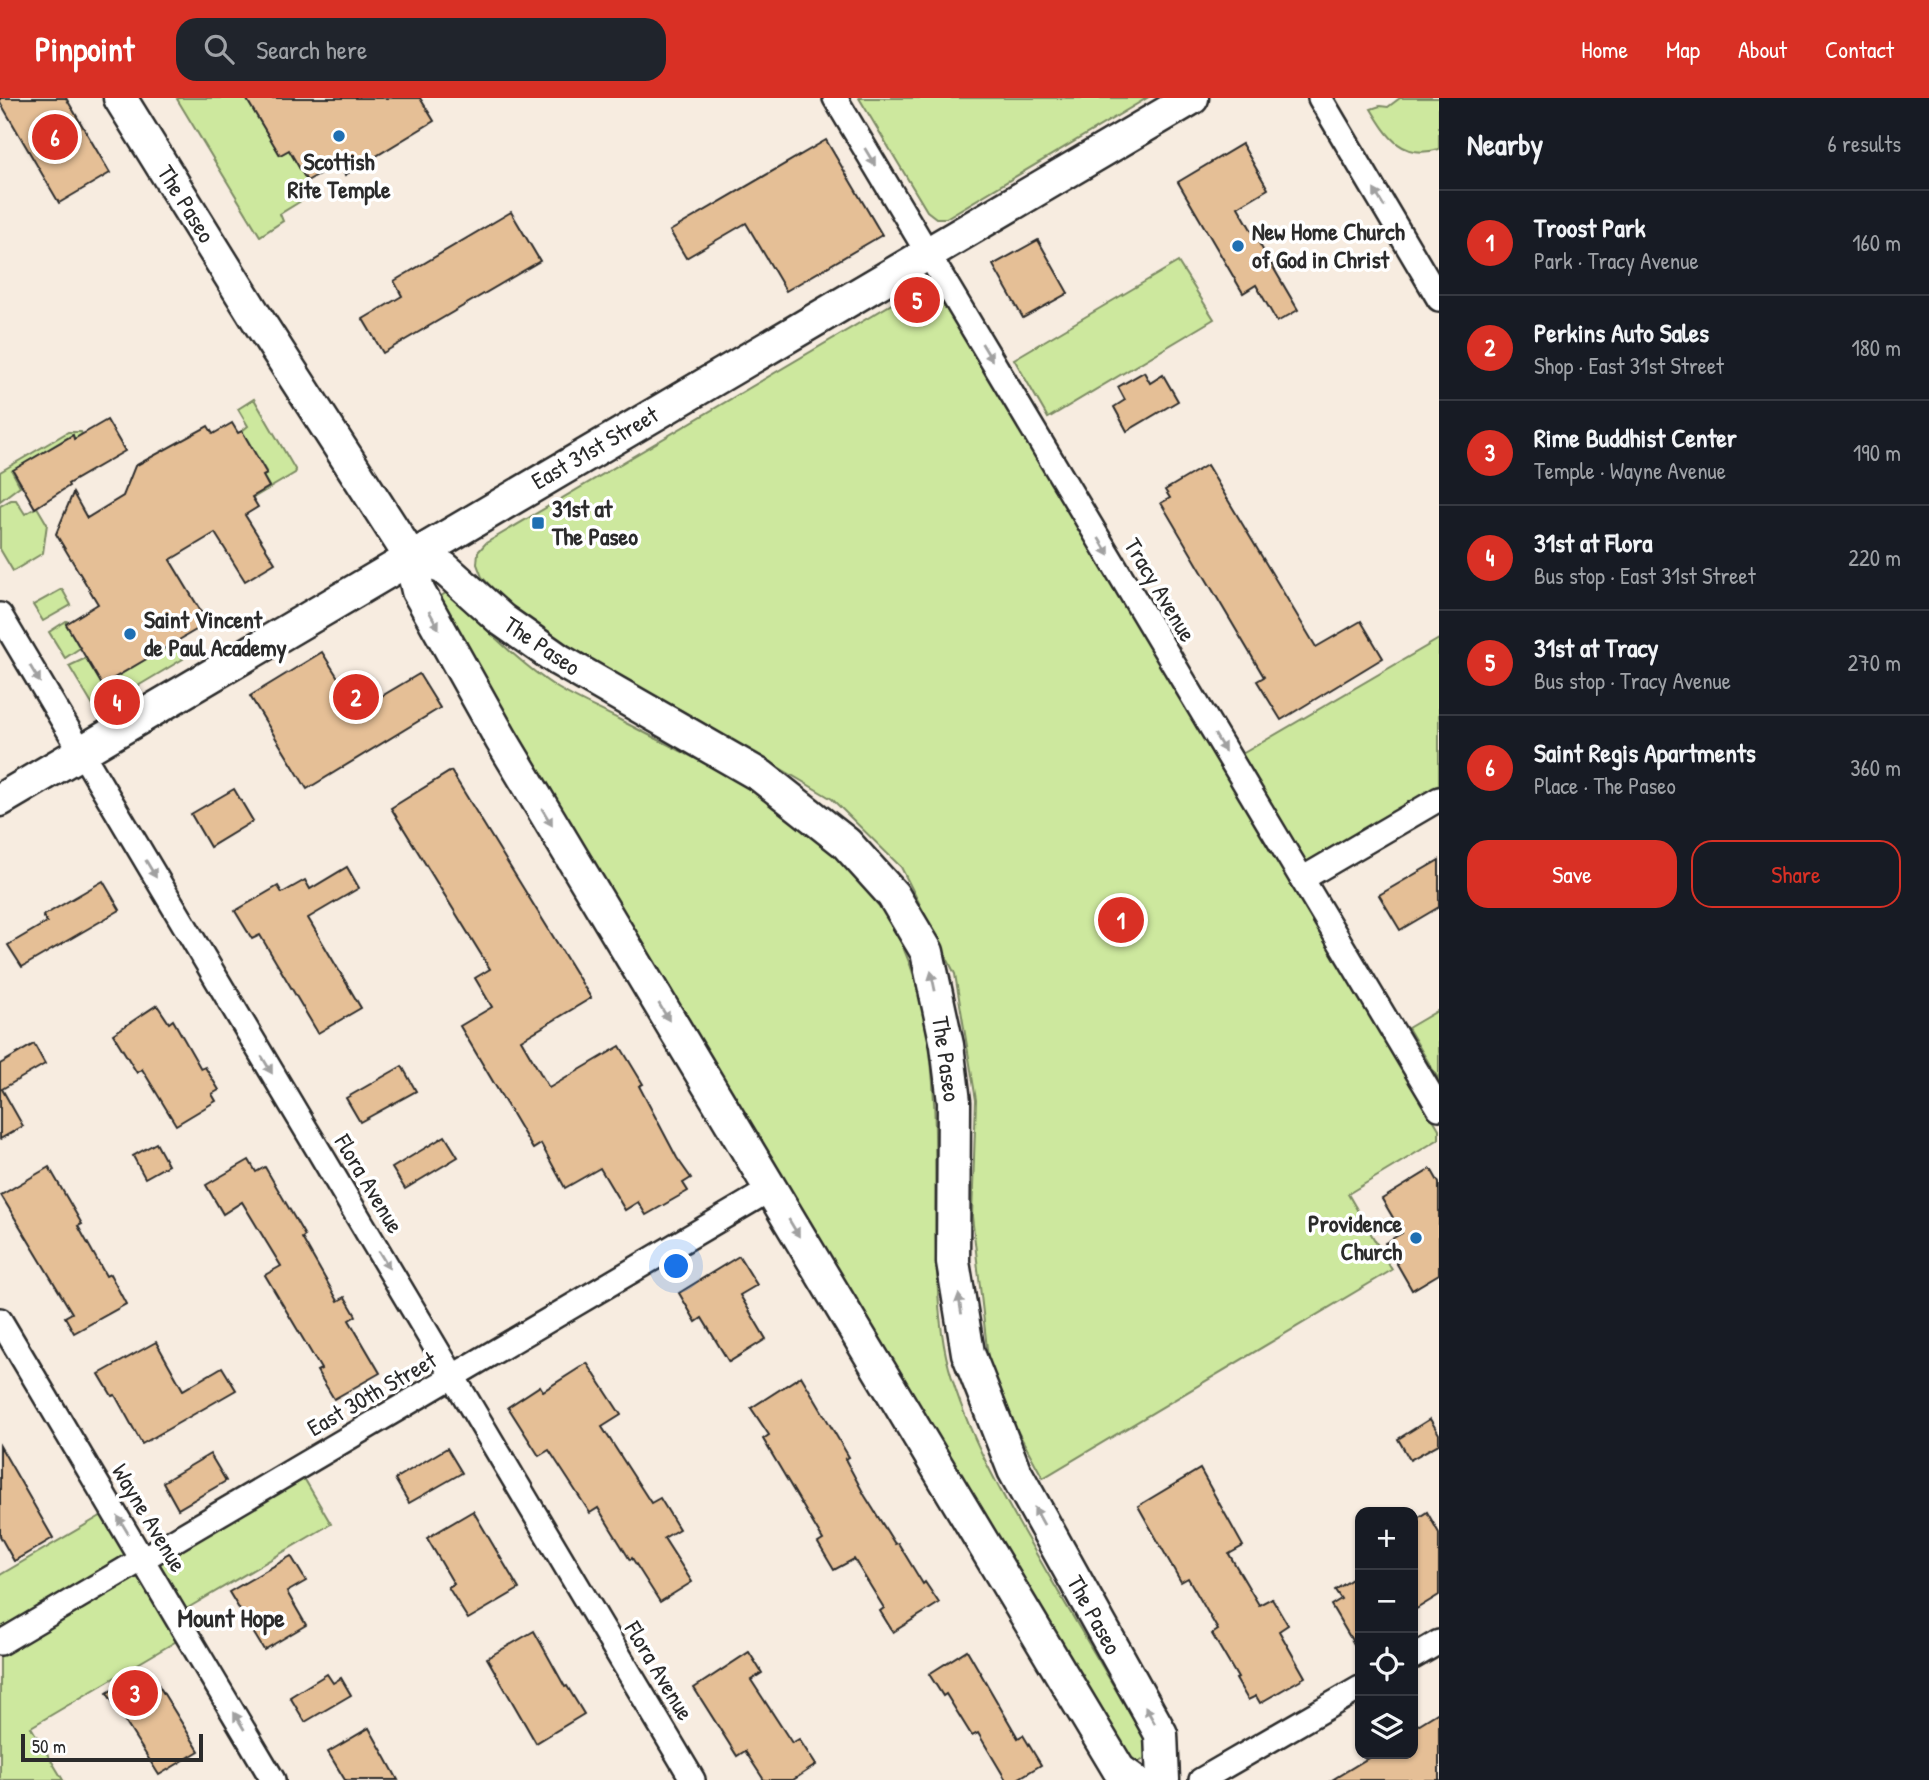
<!DOCTYPE html>
<html lang="en">
<head>
<meta charset="utf-8">
<style>
  body { margin:0; font-family:"Patrick Hand",sans-serif; background:#20242c; color:#f1f3f6 }
  .controls { position:absolute; right:21px; bottom:21px; display:grid; overflow:hidden; border-radius:14px; box-shadow:0 2px 5px #0004 }
  .controls button { width:63px; height:63px; display:grid; place-items:center; padding:0; border:0; border-bottom:2px solid #363941; background:#171b24; color:#f1f3f6; font:35px sans-serif }
  .scale { position:absolute; left:21px; bottom:18px; width:182px; box-sizing:border-box; padding-left:7px; border:4px solid #2b2b2b; border-top:0; font-size:19px; line-height:24px; white-space:nowrap; color:#2b2b2b; -webkit-text-stroke:5px #fff; paint-order:stroke }
  .you { position:absolute; left:677px; top:1169px; width:24px; height:24px; margin:-18px; border:5px solid #fff; border-radius:50%; background:#1a73e8; box-shadow:0 0 0 10px #1a73e833 }
  .badge { display:grid; place-items:center; width:46px; height:46px; border-radius:50%; background:#d93025; color:#fff; font-size:23px; font-weight:700 }
  .pin { position:absolute; translate:-50% -50%; border:4px solid #fff; box-shadow:0 2px 7px #0006 }
  .list { margin:0; padding:0; list-style:none }
  h2 { display:flex; justify-content:space-between; align-items:center; height:91px; margin:0; padding:0 28px; font-size:30px }
  h2 small { font-size:23px; font-weight:400; color:#9ea1a6 }
  .list li { display:grid; grid-template-columns:46px 1fr auto; gap:21px; align-items:center; box-sizing:border-box; height:105px; padding:0 28px; border-top:2px solid #363941 }
  .list b { display:block; font-size:26px; white-space:nowrap }
  .list p { margin:0; font-size:23px; white-space:nowrap; color:#9ea1a6 }
  .list em { font-size:23px; font-style:normal; color:#9ea1a6 }
  .actions { display:flex; gap:14px; padding:21px 28px }
  .actions a { flex:1; padding:16px 0; border:2px solid #d93025; border-radius:21px; text-align:center; font-size:24px; color:#d93025 }
  .actions .main { background:#d93025; color:#fff }
  .icon { flex:none; width:38px; height:38px; fill:none; stroke:currentColor; stroke-width:2; stroke-linecap:round; stroke-linejoin:round }
  .map { position:relative; flex:none; width:1439px; height:1682px; overflow:hidden }
  header { display:flex; align-items:center; gap:42px; box-sizing:border-box; height:98px; padding:0 35px; background:#d93025; color:#fff }
  header strong { font-size:33px }
  nav { display:flex; gap:38px; margin-inline-start:auto; font-size:24px }
  .search { width:490px; height:63px; background:#20242c; display:flex; align-items:center; gap:18px; box-sizing:border-box; padding:0 24px; border-radius:21px; color:#9ea1a6; font-size:26px }
  main { display:flex }
  aside { flex:1; background:#171b24 }
  .map>svg:first-child { display:block }
  .green { fill:#cde89e; stroke:#7c8a64; stroke-width:2 }
  .building { fill:#e5bf96; stroke:#2b2b2b; stroke-width:2 }
  .lines { fill:none; stroke-linecap:round; stroke-linejoin:round }
  .street-casing { stroke:#2b2b2b; stroke-width:28 }
  .secondary-casing { stroke:#2b2b2b; stroke-width:37 }
  .street { stroke:#fff; stroke-width:23 }
  .secondary { stroke:#fff; stroke-width:32 }
  .oneway { fill:#a0a0a0 }
  .poi-dot { fill:#1f6fb2; stroke:#fff; stroke-width:2.5 }
  .labels { text-anchor:middle; stroke-width:7; stroke-linejoin:round; paint-order:stroke }
  .poi-label { font-size:24px; font-weight:bold; fill:#2b2b2b; stroke:#fff; text-anchor:start }
  .street-label { font-size:24px; fill:#2b2b2b; stroke:#fff }
  .neighbourhood-label { font-size:26px; font-weight:bold; fill:#2b2b2b; stroke:#fff }
</style>
</head>
<body>
<header>
<strong>Pinpoint</strong>
<div class="search"><svg class="icon" aria-label="search" viewBox="0 0 24 24"><circle cx="10" cy="10" r="6"/><path d="M15 15l6 6"/></svg>Search here</div>
<nav><a>Home</a><a>Map</a><a>About</a><a>Contact</a></nav>
</header>
<main>
<div class="map">
<svg width="1439" height="1682" viewBox="0 0 1439 1682">
  <rect width="100%" height="100%" fill="#f7ece0"/>
  <filter id="ink" filterUnits="userSpaceOnUse"><feTurbulence type="fractalNoise" baseFrequency=".0143" numOctaves="2"/><feDisplacementMap in="SourceGraphic" scale="14" xChannelSelector="R" yChannelSelector="G"/><feConvolveMatrix kernelMatrix="1 2 1 2 8 2 1 2 1" color-interpolation-filters="sRGB"/></filter>
  <g filter="url(#ink)">
    <g class="green">
      <path d="M179,0h67l34,57 9,-5 18,31 -12,8 6,12 -21,13 3,7 -23,15 -83,-137z"/>
      <path d="M859,0h288l-201,120h-10l-9,-7z"/>
      <path d="M1400,0h39v51c-37,11 -51,-12 -68,-40l9,-3 8,1z"/>
      <path d="M1178,164l36,57 -166,99 -34,-59z"/>
      <path d="M928,188l11,6 500,837v10l-91,55 44,76 -349,208 -43,-79 -10,-24 -18,-159 4,-116 -21,-126 -54,-107 -69,-68 -149,-88 -156,-85 -45,-49 -5,-13 1,-12 8,-9 433,-255z"/>
      <path d="M254,301l42,72 -1,2 -42,25 16,-12 -6,-10 4,-3 -25,-42 6,-5 -10,-17z"/>
      <path d="M68,334h13l1,2 -7,5 -3,-4 -60,36 8,15 -20,15v-29z"/>
      <path d="M11,402h5l9,14 12,-7 10,17 -4,29 -30,18 -13,-22v-43z"/>
      <path d="M62,491l9,16 -28,16 -10,-16z"/>
      <path d="M447,494c35,32 69,69 109,95 19,12 43,22 64,33 89,47 176,82 243,162 88,105 69,245 73,372 2,38 3,77 13,114 20,72 59,137 96,201 33,56 65,111 98,167l5,14 -4,9 -9,5 -9,-7 -192,-327 -497,-831z"/>
      <path d="M66,523l3,1 -3,2 14,24 -15,10 -16,-26z"/>
      <path d="M1439,541v146l-133,78 -64,-109z"/>
      <path d="M173,545l10,16 -87,52 -27,-45 17,-8 17,27z"/>
      <path d="M1439,912v70l-31,-52z"/>
      <path d="M304,1380l27,46 -145,85 -27,-46z"/>
      <path d="M104,1416l26,44 -130,76v-59z"/>
      <path d="M141,1476l39,65 -149,88 32,53h-63v-123z"/>
    </g>
    <g class="building">
      <path d="M0,0h66l44,75 -51,30 -59,-101z"/>
      <path d="M246,0h174l14,23 -89,54 -7,-12 -31,18 -18,-31 -9,5z"/>
      <path d="M826,42l56,95 -96,56 -40,-68 -60,35 -16,-27z"/>
      <path d="M1242,46l26,45 -30,18 60,103 -21,12 -21,-37 -13,8 -65,-111z"/>
      <path d="M511,114l29,49 -157,92 -20,-34 39,-23 -8,-15z"/>
      <path d="M1038,142l30,53 -45,25 -30,-53z"/>
      <path d="M1144,274l6,11 13,-8 15,26 -51,30 -13,-24 11,-7 -7,-13z"/>
      <path d="M107,322l18,31 -57,33 1,2 -34,22 -22,-38 60,-35 1,4z"/>
      <path d="M232,325l6,10 4,-2 25,43 -4,2 6,11 -17,10 6,10 -13,8 30,48 -30,18 -30,-48 -45,27 38,63 -106,62 -36,-61 32,-20 -42,-70 17,-41 14,25 36,-22 12,-30 73,-40 5,8z"/>
      <path d="M1207,367l109,182 45,-26 22,37 -102,62 -24,-39 7,-4 -103,-174 9,-5 -5,-8z"/>
      <path d="M322,554l25,40 14,-7 14,15 44,-26 21,34 -133,81 -57,-93z"/>
      <path d="M451,673l140,227 -70,42 28,48 71,-42 23,38 -4,2 38,72 14,20 -8,5 5,8 -42,24 -8,-13 -13,8 -25,-42 -35,20 -24,-44 -8,5 -73,-123 32,-19 -17,-29 15,-9 -99,-161z"/>
      <path d="M234,691l19,32 -43,26 -19,-33z"/>
      <path d="M1439,762v47l-39,23 -21,-35z"/>
      <path d="M347,769l12,21 -51,30 53,90 -43,25 -58,-98 -8,4 -17,-28 43,-25 4,7 23,-13 5,9z"/>
      <path d="M103,783l17,29 -98,57 -14,-22 39,-23 -4,-6z"/>
      <path d="M157,907l12,18 4,-3 28,49 4,-2 14,23 -7,4 4,7 -40,24 -34,-56 -5,4 -24,-39z"/>
      <path d="M34,946l11,20 -43,25 21,37 -23,13v-75z"/>
      <path d="M402,968l14,25 -56,31 -14,-24z"/>
      <path d="M445,1038l13,21 -53,32 -13,-21z"/>
      <path d="M156,1045l12,22 -23,13 -12,-22z"/>
      <path d="M249,1062l7,12 9,-5 40,69 -3,2 36,63 7,-4 11,19 -7,4 31,53 -46,26 -17,-28 4,-2 -56,-94 16,-9 -39,-64 -19,12 -17,-29z"/>
      <path d="M49,1069l33,57 -4,2 28,50 4,-2 16,30 -52,29 -9,-16 7,-4 -71,-118z"/>
      <path d="M1431,1071l8,14v91l-27,16 -27,-47 17,-10 -20,-34z"/>
      <path d="M739,1158l18,29 -17,10 26,44 -37,23 -27,-44 -6,4 -17,-29z"/>
      <path d="M156,1244l27,48 39,-23 14,23 -94,54 -27,-49 -3,1 -13,-22z"/>
      <path d="M587,1265l34,52 -19,12 49,76 9,-5 19,31 -15,9 28,44 -32,20 -28,-44 -2,2 -32,-52 -8,5 -41,-63 -10,6 -31,-49 32,-21 3,5z"/>
      <path d="M801,1278l48,81 -4,2 20,37 30,48 3,-1 25,41 2,-2 14,21 -46,29 -13,-21 4,-3 -30,-49 -20,11 -16,-27 5,-3 -60,-101 6,-4 -18,-27z"/>
      <path d="M1430,1321l9,15v10l-29,16 -12,-21z"/>
      <path d="M0,1348l53,92 -39,23 -14,-25z"/>
      <path d="M447,1350l15,25 -53,30 -14,-24z"/>
      <path d="M210,1356l16,27 -48,28 -15,-27z"/>
      <path d="M1200,1371l43,77 -14,8 30,51 13,-7 16,27 -9,6 26,46 -45,26 -4,-7 -8,4 -12,-21 2,-1 -26,-44 6,-4 -30,-52 -7,4 -43,-76z"/>
      <path d="M473,1413l46,78 -51,30 -20,-32 6,-3 -27,-46z"/>
      <path d="M1427,1414l12,21v62l-26,16v-90z"/>
      <path d="M291,1458l15,25 -19,11 19,33 -42,25 -35,-58z"/>
      <path d="M1360,1476v80l-29,-49 10,-6 -6,-9z"/>
      <path d="M534,1533l31,56 2,-1 17,28 -48,29 -49,-85z"/>
      <path d="M967,1552l51,88 5,-3 18,30 -25,15h-10l-28,-47 -6,3 -26,-42 -3,2 -14,-22z"/>
      <path d="M749,1554l13,21 -11,7 41,63 7,-4 17,26 -23,15h-29l-19,-29 -8,5 -43,-68z"/>
      <path d="M148,1570l51,83 -40,24 -52,-82z"/>
      <path d="M327,1576l6,9 8,-5 10,17 -46,27 -15,-25z"/>
      <path d="M1439,1614v68h-107l43,-26h38v-26z"/>
      <path d="M369,1630l17,30 12,22h-53l-17,-28z"/>
    </g>
    <g class="lines">
      <defs>
        <g id="street">
          <path d="M835,0l604,1010"/>
          <path d="M1320,0l119,201"/>
          <path d="M0,517l693,1165"/>
          <path d="M1302,781l137,-80"/>
          <path d="M0,1222l273,460"/>
          <path d="M0,1545l771,-454"/>
          <path d="M1413,1559l26,-15"/>
          <path d="M1201,1682l159,-92"/>
        </g>
        <g id="secondary">
          <path d="M120,0l134,216 156,242 8,35 83,148 618,1031 14,10"/>
          <path d="M410,458l34,12 58,52 57,40 202,116 85,67 47,52 34,57 20,93 7,57 -1,160 15,91 46,117 147,264 2,46"/>
          <path d="M0,702l1192,-702"/>
        </g>
      </defs>
      <use href="#street" class="street-casing"/>
      <use href="#secondary" class="secondary-casing"/>
      <use href="#street" class="street"/>
      <use href="#secondary" class="secondary"/>
    </g>
    <defs><path id="oneway-solid" d="M-6-.8H1V-3.2L6.5 0L1 3.2V.8H-6Z" transform="scale(1.75)"/></defs>
    <g class="oneway">
      <use href="#oneway-solid" transform="translate(870 59) rotate(59)"/>
      <use href="#oneway-solid" transform="translate(1379 100) rotate(-121)"/>
      <use href="#oneway-solid" transform="translate(987 254) rotate(59)"/>
      <use href="#oneway-solid" transform="translate(1104 449) rotate(59)"/>
      <use href="#oneway-solid" transform="translate(434 522) rotate(61)"/>
      <use href="#oneway-solid" transform="translate(35 576) rotate(59)"/>
      <use href="#oneway-solid" transform="translate(1220 645) rotate(59)"/>
      <use href="#oneway-solid" transform="translate(547 719) rotate(59)"/>
      <use href="#oneway-solid" transform="translate(151 771) rotate(59)"/>
      <use href="#oneway-solid" transform="translate(933 883) rotate(-102)"/>
      <use href="#oneway-solid" transform="translate(664 914) rotate(59)"/>
      <use href="#oneway-solid" transform="translate(267 967) rotate(59)"/>
      <use href="#oneway-solid" transform="translate(794 1130) rotate(59)"/>
      <use href="#oneway-solid" transform="translate(384 1162) rotate(59)"/>
      <use href="#oneway-solid" transform="translate(960 1206) rotate(-99)"/>
      <use href="#oneway-solid" transform="translate(1039 1418) rotate(-119)"/>
      <use href="#oneway-solid" transform="translate(123 1427) rotate(-121)"/>
      <use href="#oneway-solid" transform="translate(1150 1617) rotate(-119)"/>
      <use href="#oneway-solid" transform="translate(239 1623) rotate(-121)"/>
    </g>
  </g>
  <g class="poi-dot">
    <circle cx="339" cy="38" r="7"/>
    <circle cx="1238" cy="148" r="7"/>
    <rect x="531" y="418" width="14" height="14" rx="3.5"/>
    <circle cx="130" cy="536" r="7"/>
    <circle cx="1416" cy="1140" r="7"/>
  </g>
  <g class="labels">
    <g class="poi-label">
      <text x="339" y="72" text-anchor="middle">Scottish<tspan x="339" dy="28">Rite Temple</tspan></text>
      <text x="1252" y="142">New Home Church<tspan x="1252" dy="28">of God in Christ</tspan></text>
      <text x="552" y="419">31st at<tspan x="552" dy="28">The Paseo</tspan></text>
      <text x="144" y="530">Saint Vincent<tspan x="144" dy="28">de Paul Academy</tspan></text>
      <text x="1402" y="1134" text-anchor="end">Providence<tspan x="1402" dy="28">Church</tspan></text>
    </g>
    <g class="street-label">
      <text transform="translate(186 106) rotate(58)" y="8">The Paseo</text>
      <text transform="translate(595 350) rotate(-30)" y="8">East 31st Street</text>
      <text transform="translate(1160 492) rotate(59)" y="8">Tracy Avenue</text>
      <text transform="translate(542 548) rotate(34)" y="8">The Paseo</text>
      <text transform="translate(946 961) rotate(82)" y="8">The Paseo</text>
      <text transform="translate(369 1086) rotate(59)" y="8">Flora Avenue</text>
      <text transform="translate(372 1296) rotate(-30)" y="8">East 30th Street</text>
      <text transform="translate(149 1420) rotate(59)" y="8">Wayne Avenue</text>
      <text transform="translate(1094 1517) rotate(61)" y="8">The Paseo</text>
      <text transform="translate(659 1573) rotate(59)" y="8">Flora Avenue</text>
    </g>
    <g class="neighbourhood-label">
      <text x="231" y="1529">Mount Hope</text>
    </g>
  </g>
</svg>
<div class="controls">
<button>+</button>
<button>−</button>
<button><svg class="icon" aria-label="locate" viewBox="0 0 24 24"><circle cx="12" cy="12" r="6"/><path d="M12 2v4M12 18v4M2 12h4M18 12h4"/></svg></button>
<button><svg class="icon" aria-label="layers" viewBox="0 0 24 24"><path d="M12 4l9 5-9 5-9-5zM3 14l9 5 9-5"/></svg></button>
</div>
<div class="scale">50 m</div>
<div class="you"></div>
<div class="pin badge" style="left:1121px;top:822px">1</div>
<div class="pin badge" style="left:356px;top:599px">2</div>
<div class="pin badge" style="left:135px;top:1595px">3</div>
<div class="pin badge" style="left:117px;top:604px">4</div>
<div class="pin badge" style="left:917px;top:202px">5</div>
<div class="pin badge" style="left:55px;top:39px">6</div>
</div>
<aside>
<h2>Nearby<small>6 results</small></h2>
<ul class="list">
<li><span class="badge">1</span><div><b>Troost Park</b><p>Park · Tracy Avenue</p></div><em>160 m</em></li>
<li><span class="badge">2</span><div><b>Perkins Auto Sales</b><p>Shop · East 31st Street</p></div><em>180 m</em></li>
<li><span class="badge">3</span><div><b>Rime Buddhist Center</b><p>Temple · Wayne Avenue</p></div><em>190 m</em></li>
<li><span class="badge">4</span><div><b>31st at Flora</b><p>Bus stop · East 31st Street</p></div><em>220 m</em></li>
<li><span class="badge">5</span><div><b>31st at Tracy</b><p>Bus stop · Tracy Avenue</p></div><em>270 m</em></li>
<li><span class="badge">6</span><div><b>Saint Regis Apartments</b><p>Place · The Paseo</p></div><em>360 m</em></li>
</ul>
<div class="actions"><a class="main">Save</a><a>Share</a></div>
</aside>
</main>
</body>
</html>
